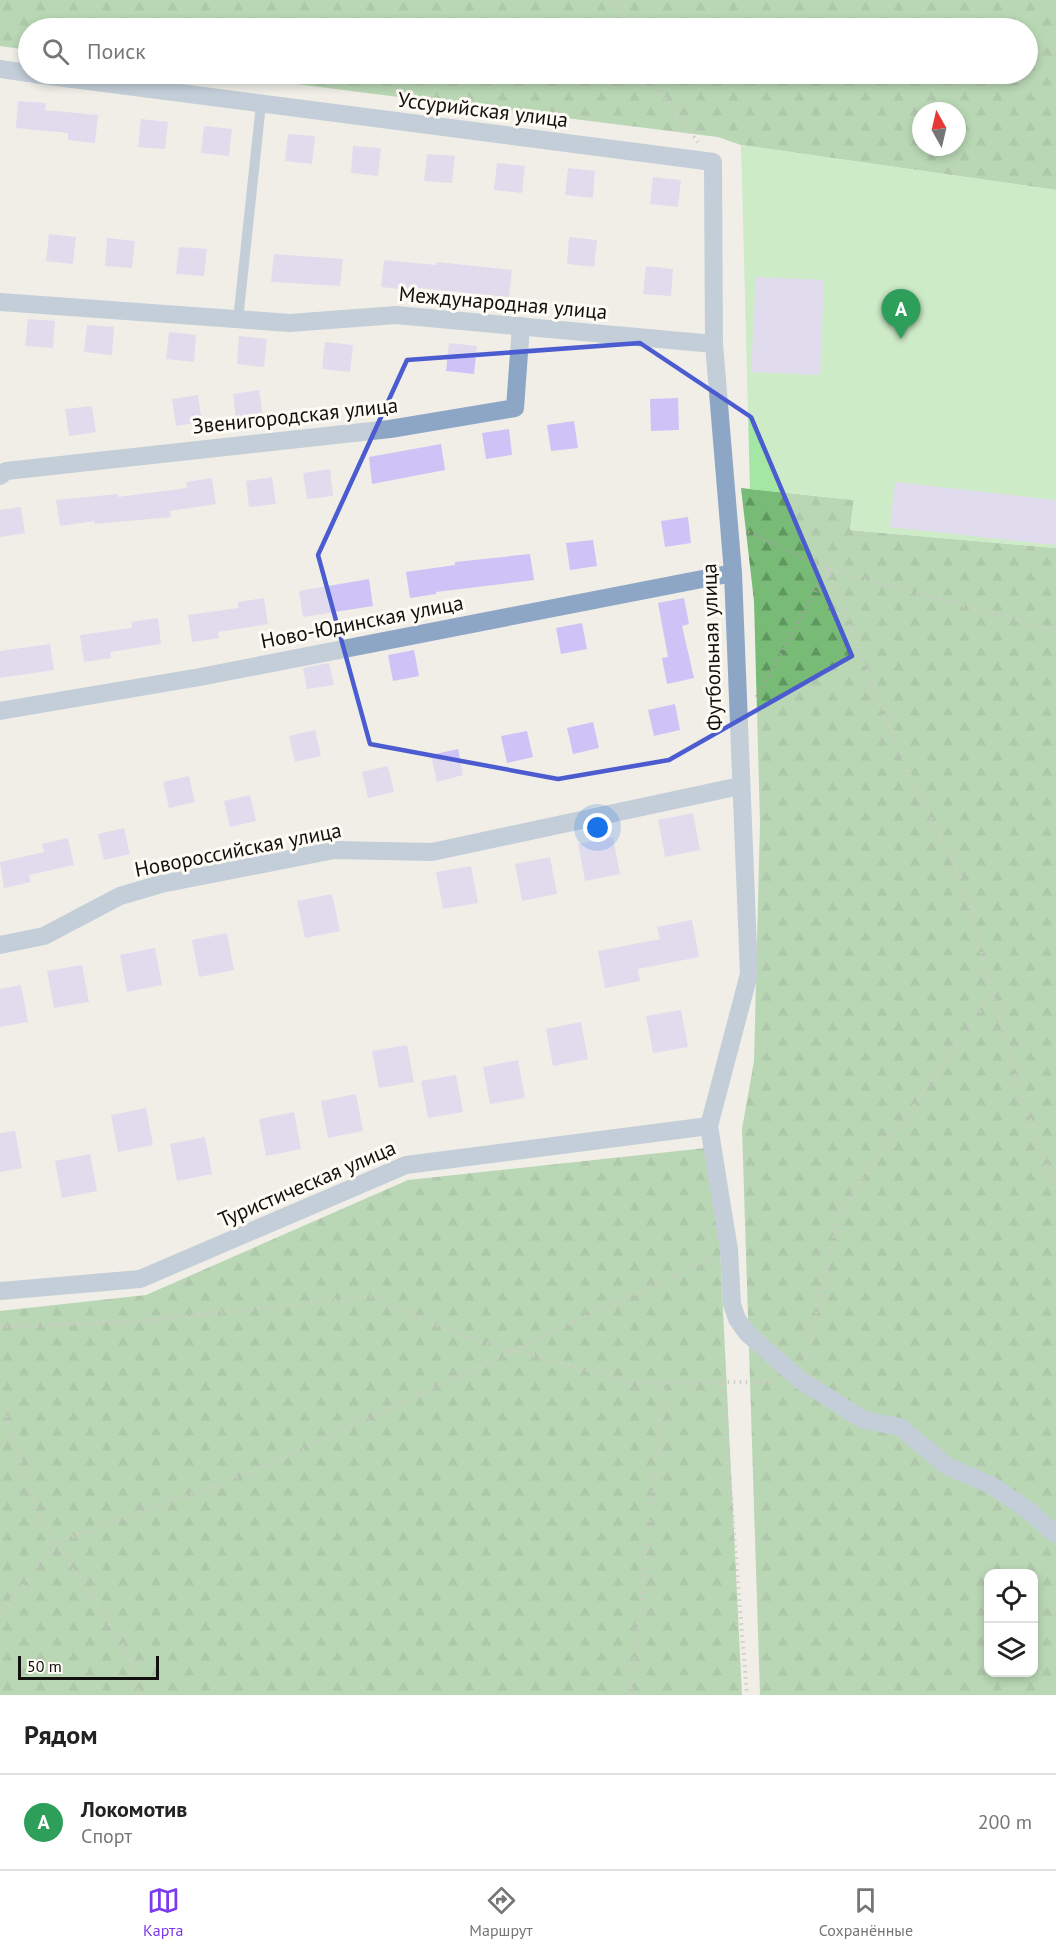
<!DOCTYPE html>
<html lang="ru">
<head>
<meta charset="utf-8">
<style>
  body { margin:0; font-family:"PT Sans",sans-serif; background:#f6f6f6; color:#222 }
  .controls { position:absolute; right:18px; bottom:18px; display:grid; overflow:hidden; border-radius:12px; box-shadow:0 3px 9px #0003 }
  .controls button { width:54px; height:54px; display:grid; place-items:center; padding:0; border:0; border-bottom:2px solid #e0e0e0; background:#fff; color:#222; font:30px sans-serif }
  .compass { position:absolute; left:912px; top:102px; width:54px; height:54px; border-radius:50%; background:#fff; box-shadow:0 3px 9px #0003; rotate:352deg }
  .scale { position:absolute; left:18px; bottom:15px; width:141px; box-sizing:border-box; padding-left:6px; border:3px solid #12110f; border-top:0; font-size:16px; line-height:21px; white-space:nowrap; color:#12110f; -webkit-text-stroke:4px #fdfbf4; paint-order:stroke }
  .you { position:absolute; left:598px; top:828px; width:21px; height:21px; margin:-15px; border:4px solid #fff; border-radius:50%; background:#1a73e8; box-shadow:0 0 0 9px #1a73e833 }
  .badge { display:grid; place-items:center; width:39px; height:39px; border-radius:50%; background:#7c3aed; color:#fff; font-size:20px; font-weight:700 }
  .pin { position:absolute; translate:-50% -50px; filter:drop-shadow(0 2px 3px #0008) }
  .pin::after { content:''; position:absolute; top:32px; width:21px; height:18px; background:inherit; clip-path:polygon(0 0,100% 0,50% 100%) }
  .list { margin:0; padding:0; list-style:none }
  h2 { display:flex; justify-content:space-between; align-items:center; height:78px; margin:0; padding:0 24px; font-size:26px }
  h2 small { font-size:20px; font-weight:400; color:#767676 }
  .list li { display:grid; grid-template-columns:39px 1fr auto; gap:18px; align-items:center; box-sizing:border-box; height:96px; padding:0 24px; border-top:2px solid #e0e0e0 }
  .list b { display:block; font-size:22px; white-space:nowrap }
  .list p { margin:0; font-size:20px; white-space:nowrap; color:#767676 }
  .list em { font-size:20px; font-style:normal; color:#767676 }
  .icon { flex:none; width:33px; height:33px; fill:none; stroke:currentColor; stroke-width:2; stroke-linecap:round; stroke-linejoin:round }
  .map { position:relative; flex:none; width:1056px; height:1695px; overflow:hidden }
  .search { position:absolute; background:#fff; box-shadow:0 3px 9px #0003; left:18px; right:18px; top:18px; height:66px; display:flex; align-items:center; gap:15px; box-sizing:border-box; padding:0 21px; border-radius:33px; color:#767676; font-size:22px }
  .sheet { height:174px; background:#fff }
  nav { display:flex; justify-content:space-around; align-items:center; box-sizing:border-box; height:84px; border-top:2px solid #e0e0e0; background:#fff; font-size:16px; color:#767676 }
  nav a { display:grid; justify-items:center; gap:3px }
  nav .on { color:#7c3aed }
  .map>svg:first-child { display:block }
  .forest { fill:url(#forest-firs); fill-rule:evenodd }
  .pitch { fill:#a4e6a3 }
  .building { fill:#cec3f6 }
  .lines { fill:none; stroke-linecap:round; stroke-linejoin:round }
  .path { stroke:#a4a39d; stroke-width:4; stroke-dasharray:1.5 4.5; stroke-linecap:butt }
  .lane { stroke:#8da6c6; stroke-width:10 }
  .street { stroke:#8da6c6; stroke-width:18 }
  .marked { fill:none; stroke:#4b5bd0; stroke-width:4.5; stroke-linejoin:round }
  .labels { text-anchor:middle; stroke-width:6; stroke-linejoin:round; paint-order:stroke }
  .street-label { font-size:21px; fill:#12110f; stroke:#fdfbf4 }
</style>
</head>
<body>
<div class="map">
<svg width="1056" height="1695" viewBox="0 0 1056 1695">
  <defs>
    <pattern id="forest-firs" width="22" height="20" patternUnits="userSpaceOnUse" patternTransform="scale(1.5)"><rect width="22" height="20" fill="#77bb76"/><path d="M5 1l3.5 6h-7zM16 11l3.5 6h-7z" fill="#60975f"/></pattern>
  </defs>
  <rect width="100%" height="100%" fill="#f0eee7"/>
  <g class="forest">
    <path d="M0,0h1056v190l-315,-45 -23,-8 -502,-63h812v-46h-1000v22l-28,-4zM921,111h36v36h-36z"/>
    <path d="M741,488l113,12 -4,30 206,18v1147h-296l-18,-566 12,-68 6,-238 -6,-222zM988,1574h46v98h-46z"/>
    <path d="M715,1147l27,548h-742v-384l146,-16 262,-115z"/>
  </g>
  <path class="pitch" d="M741,145l315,45v358l-206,-18 4,-30 -104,-11z"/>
  <g class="building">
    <path d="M18,101l28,2 -1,7 53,5 -3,28 -27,-3v-7l-52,-5z"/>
    <path d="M141,119l27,3 -3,27 -27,-2z"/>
    <path d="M204,126l28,3 -3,27 -28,-3z"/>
    <path d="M288,134l27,2 -3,28 -27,-3z"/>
    <path d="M353,146l28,2 -3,28 -27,-3z"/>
    <path d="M427,154l28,2 -3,27 -28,-2z"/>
    <path d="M497,163l28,3 -3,27 -28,-3z"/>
    <path d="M568,168l27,3 -2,27 -28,-3z"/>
    <path d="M653,177l28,3 -3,27 -28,-3z"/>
    <path d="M49,234l27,3 -3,27 -27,-3z"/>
    <path d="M569,237l28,3 -3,27 -27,-3z"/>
    <path d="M107,238l28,3 -3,27 -27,-2z"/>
    <path d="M179,247l28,2 -3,27 -28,-2z"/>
    <path d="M274,254l69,5 -3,27 -69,-4z"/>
    <path d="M384,260l52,5 1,-3 75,8 -3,27 -100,-10 -1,3 -27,-3z"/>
    <path d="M646,266l27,3 -2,27 -28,-2z"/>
    <path d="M756,277l68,3 -4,95 -69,-3z"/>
    <path d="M28,319l27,2 -2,27 -28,-2z"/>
    <path d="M87,325l27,2 -2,28 -28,-3z"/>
    <path d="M169,332l27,3 -2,27 -28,-3z"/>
    <path d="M239,336l28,3 -3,28 -27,-3z"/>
    <path d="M325,342l28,3 -3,27 -28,-3z"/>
    <path d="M449,343l28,3 -3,28 -28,-3z"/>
    <path d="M259,390l4,27 -27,3 -3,-26z"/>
    <path d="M198,395l4,27 -26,4 -4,-27z"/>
    <path d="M678,398l1,32 -28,1 -1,-32z"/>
    <path d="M92,406l4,26 -27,4 -4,-27z"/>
    <path d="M574,421l4,27 -27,3 -4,-26z"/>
    <path d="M509,429l3,26 -26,4 -4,-26z"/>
    <path d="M441,444l4,26 -73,14 -3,-27z"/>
    <path d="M330,469l3,27 -26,3 -4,-26z"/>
    <path d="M272,477l4,27 -27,3 -3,-26z"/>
    <path d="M212,478l4,26 -46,7 1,6 -76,7 -1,-3 -34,5 -4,-26 62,-6v3l69,-9 -1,-6z"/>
    <path d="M895,482l161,18v45l-166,-18z"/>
    <path d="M21,507l4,26 -25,4v-27z"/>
    <path d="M688,517l3,26 -26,4 -4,-26z"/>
    <path d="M593,540l4,26 -27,4 -4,-27z"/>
    <path d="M530,554l4,26 -98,12v2l-26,4 -4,-26 49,-7v-3z"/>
    <path d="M369,579l4,27 -70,11 -4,-26z"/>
    <path d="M264,598l4,26 -50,8 1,6 -27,4 -4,-27 50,-7v-6z"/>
    <path d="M684,598l5,26 -7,2 12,52 -27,6 -5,-26 6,-1 -10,-54z"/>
    <path d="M158,618l3,26 -51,8 1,6 -27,4 -4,-27 52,-7 -1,-6z"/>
    <path d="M582,623l5,26 -26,5 -5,-26z"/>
    <path d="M50,644l4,26 -54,8v-27z"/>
    <path d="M414,650l5,26 -26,5 -5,-26z"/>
    <path d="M329,663l5,22 -27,4 -4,-21z"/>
    <path d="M675,704l5,26 -26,6 -6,-26z"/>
    <path d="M593,722l6,26 -26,6 -6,-26z"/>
    <path d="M315,730l6,26 -26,6 -6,-26z"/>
    <path d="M527,731l6,26 -26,6 -6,-27z"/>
    <path d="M458,749l5,26 -26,7 -6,-27z"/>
    <path d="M388,766l6,26 -26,6 -6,-26z"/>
    <path d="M189,776l6,26 -26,6 -6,-26z"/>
    <path d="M250,795l6,26 -26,6 -6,-26z"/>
    <path d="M693,813l7,37 -35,7 -7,-37z"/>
    <path d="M124,828l6,26 -26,6 -6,-26z"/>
    <path d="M613,837l7,37 -35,7 -7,-37z"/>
    <path d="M68,838l6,27 -45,10 2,7 -27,6 -4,-26 44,-10 -2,-8z"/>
    <path d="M550,857l7,37 -35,7 -7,-37z"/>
    <path d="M471,866l7,37 -35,6 -7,-37z"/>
    <path d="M332,894l8,37 -35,7 -8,-37z"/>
    <path d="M692,920l7,37 -61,12 2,12 -35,7 -7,-37 62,-12 -3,-12z"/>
    <path d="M227,933l7,37 -35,7 -7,-37z"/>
    <path d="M155,948l7,37 -35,7 -7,-37z"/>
    <path d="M82,965l7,37 -35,6 -7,-37z"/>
    <path d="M21,985l7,37 -28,5v-38z"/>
    <path d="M681,1010l7,37 -35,6 -7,-37z"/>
    <path d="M581,1022l7,37 -35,7 -7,-37z"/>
    <path d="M407,1045l7,37 -35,6 -7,-37z"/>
    <path d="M518,1060l7,38 -35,6 -7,-37z"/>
    <path d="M456,1075l7,37 -35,6 -7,-37z"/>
    <path d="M356,1094l7,37 -35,7 -7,-37z"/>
    <path d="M146,1108l7,37 -35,7 -7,-37z"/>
    <path d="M294,1112l7,37 -35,7 -7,-37z"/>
    <path d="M15,1131l7,37 -22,4v-39z"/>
    <path d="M205,1137l7,37 -35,7 -7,-37z"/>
    <path d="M90,1154l7,37 -35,7 -7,-37z"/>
  </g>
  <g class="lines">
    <g class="path">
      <path d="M616,0l12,28"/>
      <path d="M647,74l51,68"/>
      <path d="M748,532l79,37 229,61"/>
      <path d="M827,569l79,198 56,115 59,213 35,94"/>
      <path d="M757,697l70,-127"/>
      <path d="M0,1327l140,-6 232,-25 92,41 171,46 139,-1"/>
      <path d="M805,1360l35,-148 153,-220"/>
      <path d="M722,1384l25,311"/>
      <path d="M0,1406l5,5 33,105 87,132 15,47"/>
      <path d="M0,1614l56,-71 196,-71 460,-214"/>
      <path d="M631,1695l33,-311"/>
    </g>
    <path class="lane" d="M238,320l23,-216"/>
    <g class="street">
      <path d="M0,69l28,4"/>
      <path d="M34,74l679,88 1,182 19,229 16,401 -40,152 20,124 3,54 5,15 10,14 53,47 64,40 36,7 47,39 44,19 34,23 31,26"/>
      <path d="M0,302l290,21 106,-8 318,29"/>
      <path d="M0,476l6,-5 384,-42 125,-21 6,-82"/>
      <path d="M0,711l200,-34 533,-104"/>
      <path d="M0,945l44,-9 76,-40 41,-12 173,-34 98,2 308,-66"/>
      <path d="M0,1291l140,-12 266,-114 303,-39"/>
    </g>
  </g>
  <path d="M0 0H1056V1695H0ZM640,343l111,74 101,239 -183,104 -111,19 -188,-35 -52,-189 89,-195z" fill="#f0eee7" fill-opacity=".55" fill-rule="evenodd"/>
  <path class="marked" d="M640,343l111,74 101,239 -183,104 -111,19 -188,-35 -52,-189 89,-195z"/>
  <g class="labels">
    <g class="street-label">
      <text transform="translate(483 110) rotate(7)" y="7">Уссурийская улица</text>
      <text transform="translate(503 303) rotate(5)" y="7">Международная улица</text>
      <text transform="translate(295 416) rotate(-6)" y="7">Звенигородская улица</text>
      <text transform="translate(362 622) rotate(-11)" y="7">Ново-Юдинская улица</text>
      <text transform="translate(712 647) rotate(-92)" y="7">Футбольная улица</text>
      <text transform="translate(238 850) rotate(-11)" y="7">Новороссийская улица</text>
      <text transform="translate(307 1184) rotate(-23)" y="7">Туристическая улица</text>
    </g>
  </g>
</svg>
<div class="controls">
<button><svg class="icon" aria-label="locate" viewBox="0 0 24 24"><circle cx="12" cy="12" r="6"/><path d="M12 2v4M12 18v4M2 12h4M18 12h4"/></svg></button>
<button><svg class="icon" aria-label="layers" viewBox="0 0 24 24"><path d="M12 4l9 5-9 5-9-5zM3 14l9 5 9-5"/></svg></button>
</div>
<svg class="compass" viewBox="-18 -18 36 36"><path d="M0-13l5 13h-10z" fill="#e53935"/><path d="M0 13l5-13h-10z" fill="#767676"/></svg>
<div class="scale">50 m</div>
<div class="you"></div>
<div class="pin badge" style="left:901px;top:339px;background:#2e9e5b">A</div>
<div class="search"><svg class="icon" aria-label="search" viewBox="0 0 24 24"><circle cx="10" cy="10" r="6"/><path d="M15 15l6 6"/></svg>Поиск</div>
</div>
<section class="sheet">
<h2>Рядом<small></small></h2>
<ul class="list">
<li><span class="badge" style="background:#2e9e5b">A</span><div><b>Локомотив</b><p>Спорт</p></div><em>200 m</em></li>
</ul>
</section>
<nav>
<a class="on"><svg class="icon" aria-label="map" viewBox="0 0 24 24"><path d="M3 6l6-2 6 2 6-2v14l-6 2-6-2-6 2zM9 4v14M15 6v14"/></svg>Карта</a>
<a><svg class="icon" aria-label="directions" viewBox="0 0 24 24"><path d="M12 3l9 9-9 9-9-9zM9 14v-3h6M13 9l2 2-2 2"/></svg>Маршрут</a>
<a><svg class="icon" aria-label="saved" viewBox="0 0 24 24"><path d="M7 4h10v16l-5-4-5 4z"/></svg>Сохранённые</a>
</nav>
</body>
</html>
